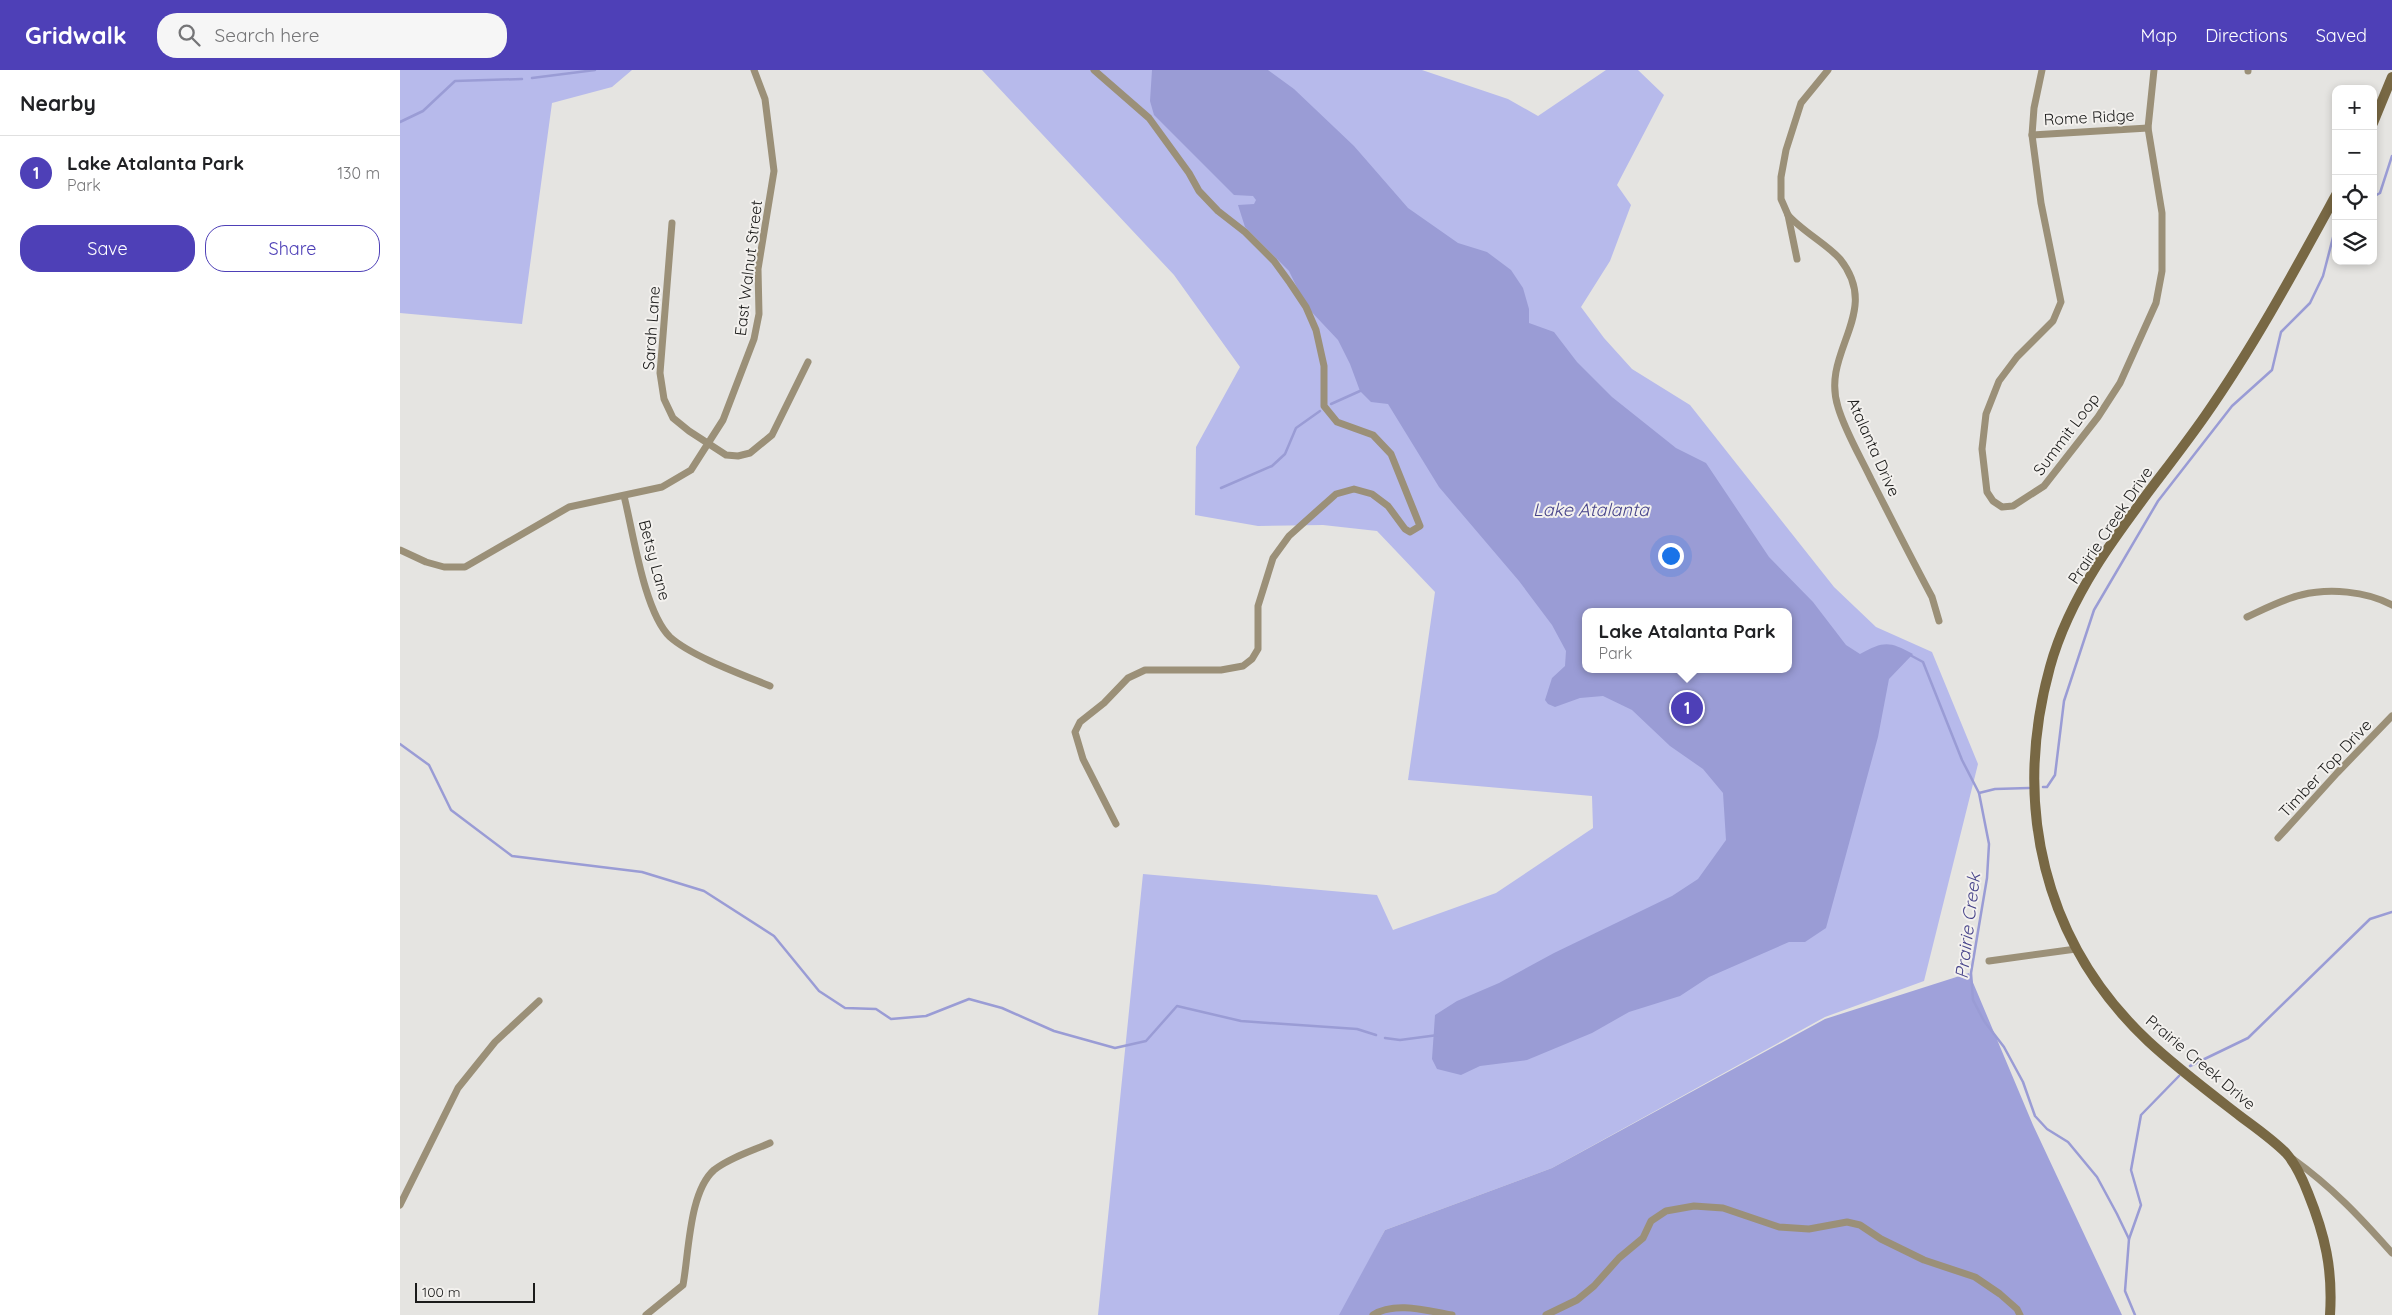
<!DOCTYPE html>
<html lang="en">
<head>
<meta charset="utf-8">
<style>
  body { margin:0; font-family:Quicksand,sans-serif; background:#f6f6f6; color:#202124 }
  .controls { position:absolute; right:15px; top:15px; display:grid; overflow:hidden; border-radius:10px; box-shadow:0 2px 8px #0003 }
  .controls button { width:45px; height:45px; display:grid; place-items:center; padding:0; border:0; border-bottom:1px solid #e0e0e0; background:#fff; color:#202124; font:25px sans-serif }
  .scale { position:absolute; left:15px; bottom:12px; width:120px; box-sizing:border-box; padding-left:5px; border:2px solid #1b1b1a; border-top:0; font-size:14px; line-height:18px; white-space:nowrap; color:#1b1b1a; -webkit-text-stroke:4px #f3f1ee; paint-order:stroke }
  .you { position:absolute; left:1270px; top:485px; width:18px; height:18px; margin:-12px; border:4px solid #fff; border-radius:50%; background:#1a73e8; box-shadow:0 0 0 8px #1a73e833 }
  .badge { display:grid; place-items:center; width:32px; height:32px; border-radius:50%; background:#4e40b7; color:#fff; font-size:16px; font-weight:700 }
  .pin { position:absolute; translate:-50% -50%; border:2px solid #fff; box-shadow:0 1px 5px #0006 }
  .popup { position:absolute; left:1182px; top:538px; width:210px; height:65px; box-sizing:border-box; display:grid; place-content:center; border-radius:10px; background:#fff; filter:drop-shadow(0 1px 4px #0005); font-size:16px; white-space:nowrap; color:#757577 }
  .popup b { font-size:19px; color:#202124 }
  .popup::after { content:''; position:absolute; left:50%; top:100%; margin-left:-10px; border:10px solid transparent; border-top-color:#fff }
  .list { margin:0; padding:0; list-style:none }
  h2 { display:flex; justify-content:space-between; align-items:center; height:65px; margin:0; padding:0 20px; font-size:21px }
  h2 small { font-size:16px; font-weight:400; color:#757577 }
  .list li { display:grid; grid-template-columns:32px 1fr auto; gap:15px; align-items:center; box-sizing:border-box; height:75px; padding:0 20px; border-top:1px solid #e0e0e0 }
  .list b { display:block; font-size:19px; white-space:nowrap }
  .list p { margin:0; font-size:16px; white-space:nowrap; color:#757577 }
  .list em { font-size:16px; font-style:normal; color:#757577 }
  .actions { display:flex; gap:10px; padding:15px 20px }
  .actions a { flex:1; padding:11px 0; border:1px solid #4e40b7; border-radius:20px; text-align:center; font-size:18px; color:#4e40b7 }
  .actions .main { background:#4e40b7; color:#fff }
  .icon { flex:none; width:28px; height:28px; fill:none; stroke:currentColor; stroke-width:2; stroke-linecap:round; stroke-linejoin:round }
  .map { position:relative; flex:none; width:1992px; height:1245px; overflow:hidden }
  header { display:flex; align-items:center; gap:30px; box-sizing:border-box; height:70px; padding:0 25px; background:#4e40b7; color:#fff }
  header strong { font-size:24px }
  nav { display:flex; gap:28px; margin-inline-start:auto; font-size:18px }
  .search { width:350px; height:45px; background:#f6f6f6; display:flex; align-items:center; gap:12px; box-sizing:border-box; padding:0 18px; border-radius:20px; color:#757577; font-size:19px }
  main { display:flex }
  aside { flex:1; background:#fff }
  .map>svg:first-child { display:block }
  .green { fill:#b7baeb; fill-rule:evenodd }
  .forest { fill:#9fa1da }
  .water { fill:#9a9cd5; fill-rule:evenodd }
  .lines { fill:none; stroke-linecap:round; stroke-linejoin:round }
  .stream { stroke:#9a9cd5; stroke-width:2.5 }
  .street { stroke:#9b9078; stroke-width:7 }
  .secondary { stroke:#786844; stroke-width:10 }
  .labels { text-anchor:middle; stroke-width:4; stroke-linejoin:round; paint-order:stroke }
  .street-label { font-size:16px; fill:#1b1b1a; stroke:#f3f1ee }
  .water-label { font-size:18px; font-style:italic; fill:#47448a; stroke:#f3f1ee }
</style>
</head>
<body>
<header>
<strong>Gridwalk</strong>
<div class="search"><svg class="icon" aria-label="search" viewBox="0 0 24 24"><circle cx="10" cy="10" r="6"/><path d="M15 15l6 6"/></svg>Search here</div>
<nav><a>Map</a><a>Directions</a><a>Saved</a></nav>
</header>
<main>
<aside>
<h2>Nearby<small></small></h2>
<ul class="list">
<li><span class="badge">1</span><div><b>Lake Atalanta Park</b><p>Park</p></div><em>130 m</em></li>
</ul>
<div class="actions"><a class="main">Save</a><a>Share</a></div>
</aside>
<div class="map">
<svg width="1992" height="1245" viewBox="0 0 1992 1245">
  <rect width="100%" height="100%" fill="#e5e4e1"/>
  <g class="green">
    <path d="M0,0h232l-20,17 -60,16 -30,221 -122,-11z"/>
    <path d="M582,0h440l86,29 30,17 68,-46h32l26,25 -47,90 14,20 -21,56 -29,46 23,31 28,31 58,36 144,182 42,40 56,25 46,112 -54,217 -99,36 -273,151 -167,62 -44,85h-243l45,-441 234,21 16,35 103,-37 97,-65 -1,-32 -184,-16 27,-188 -58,-61 -54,-6 -65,1 -63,-11 1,-68 44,-80 -66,-92zM1186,542h202v57h-202z"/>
  </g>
  <path class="forest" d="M1569,903l64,152 89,190h-783l46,-85 167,-62 273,-149z"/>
  <path class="water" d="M752,0h116l26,19 60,57 54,62 50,35 29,9 24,18 12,18 6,21v14l25,9 23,30 35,35 64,51 30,15 63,94 44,45 33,43 14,9c24,-13 29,-13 53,0l-24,25 -11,58 -52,191 -21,14h-16l-80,35 -29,19 -51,16 -37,21 -65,27 -47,6 -19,9 -24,-6 -5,-10 3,-44 22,-14 42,-18 55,-30 118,-57 26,-17 28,-39 -3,-47 -20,-24 -33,-23 -38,-36 -29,-14 -23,2 -25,9 -7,-3 -3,-4 7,-22 13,-12 1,-15 -14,-26 -33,-44 -80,-94 -51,-83 -17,-2 -11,-11 -10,-27 -12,-24 -32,-34 -17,-35 -44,-44 -7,-22 16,-1 2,-4 -3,-4 -19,-1 -80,-80 -4,-14zM1186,542h202v57h-202z"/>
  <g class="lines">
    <g class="stream">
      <path d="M132,8l63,-8"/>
      <path d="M0,52l23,-11 32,-30 67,-2"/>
      <path d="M1973,127l7,-4 12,-37"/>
      <path d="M931,334l29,-13"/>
      <path d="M821,418l51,-22 13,-12 11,-26 24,-17"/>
      <path d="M1510,585l13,7 39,98 17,33 10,51 -2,34 -16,95 2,27 11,21 20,26 19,35 12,34 12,13 21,13 29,35 20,37 12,25 -4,52 10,24"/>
      <path d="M0,674l29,21 22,45 61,46 130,16 62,19 70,45 45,55 26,17 31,1 15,10 35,-3 43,-17 33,9 52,23 61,17 31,-7 31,-35 64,15 116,8 19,6"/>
      <path d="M1643,717h4l8,-12 9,-74 30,-91 64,-109 74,-95 40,-36 9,-38 29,-29 13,-27 13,-50"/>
      <path d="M1579,723l16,-4 34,-1"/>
      <path d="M985,968l15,2 38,-5"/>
      <path d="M1790,996l58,-28 122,-119 22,-7"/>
      <path d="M1729,1169l12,-34 -10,-35 10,-55 38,-39"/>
    </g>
    <g class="street">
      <path d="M694,0l55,48 40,55 10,18 19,20 27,21 29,29 16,22 16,24 10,23 8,36v40l13,16 36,13 18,19 29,72 -10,6 -5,-3 -17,-23 -16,-12 -18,-5 -18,5 -47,42 -16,22 -15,48v43l-6,10 -9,7 -22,4h-76l-17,8 -24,25 -24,19 -5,10 8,27 33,65"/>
      <path d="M1642,0l-8,38 -2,27 9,68 20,99 -8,19 -36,36 -18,24 -13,33 -4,35 5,43 6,9 9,6 11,-1 31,-20 54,-69 22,-34 36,-80 6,-32v-58l-14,-85 6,-58"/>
      <path d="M1848,0v1"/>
      <path d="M1632,65l116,-7"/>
      <path d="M1388,145c14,16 40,30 52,44 43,54 -20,92 -2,148 7,24 22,49 33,72 20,39 40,79 61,118l7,24"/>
      <path d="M272,153l-12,150 4,26 9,19 16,13 37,24 12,1 12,-3 22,-18 36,-73"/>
      <path d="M1397,189l-9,-44 -7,-16v-22l5,-27 15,-47 27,-33"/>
      <path d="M224,426c9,35 20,116 46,141 21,19 73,38 100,49"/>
      <path d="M0,480l26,12 18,5h21l104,-60 93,-20 29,-17 32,-50 31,-81 5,-25 -1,-45 16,-98 -9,-72 -11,-29"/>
      <path d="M1847,547c17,-8 36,-18 54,-22 28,-7 65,-4 91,10"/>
      <path d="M1878,768l59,-65 55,-57"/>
      <path d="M1589,891l87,-12"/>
      <path d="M1893,1089c39,28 67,58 99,94"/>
      <path d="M0,1135l58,-117 37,-46 44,-41"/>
      <path d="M246,1245l37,-30c6,-32 6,-93 31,-115 15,-12 38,-19 56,-27"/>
      <path d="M973,1245c22,-14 55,-4 79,0"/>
      <path d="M1146,1245l31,-15 17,-14 25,-28 24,-20 8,-17 15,-10 28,-5 29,2 56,19 30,2 38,-7 13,3 21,14 43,21 51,17 25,17 17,15 3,6"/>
    </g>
    <g class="secondary">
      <path d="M1973,53l19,-46"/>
      <path d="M1930,1245c3,-46 -5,-80 -22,-122 -5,-13 -12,-29 -22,-40 -14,-14 -30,-25 -46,-37 -31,-24 -63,-48 -92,-75 -105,-99 -136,-236 -98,-374 26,-95 100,-172 155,-251 49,-70 90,-146 131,-221"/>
    </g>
  </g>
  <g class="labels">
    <g class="street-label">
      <text transform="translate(1689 47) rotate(-3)" y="6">Rome Ridge</text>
      <text transform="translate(348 198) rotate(-83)" y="6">East Walnut Street</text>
      <text transform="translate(251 258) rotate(-86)" y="6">Sarah Lane</text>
      <text transform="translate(1666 364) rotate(-53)" y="6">Summit Loop</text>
      <text transform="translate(1474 377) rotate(66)" y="6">Atalanta Drive</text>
      <text transform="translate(1710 455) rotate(-56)" y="6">Prairie Creek Drive</text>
      <text transform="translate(255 490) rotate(75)" y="6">Betsy Lane</text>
      <text transform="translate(1925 698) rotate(-47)" y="6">Timber Top Drive</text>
      <text transform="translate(1801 992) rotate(40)" y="6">Prairie Creek Drive</text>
    </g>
    <g class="water-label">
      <text x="1191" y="446">Lake Atalanta</text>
      <text transform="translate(1568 856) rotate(-83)" y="6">Prairie Creek</text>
    </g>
  </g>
</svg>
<div class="controls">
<button>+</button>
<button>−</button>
<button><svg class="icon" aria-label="locate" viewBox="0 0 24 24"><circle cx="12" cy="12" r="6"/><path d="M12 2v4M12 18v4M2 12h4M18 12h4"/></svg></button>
<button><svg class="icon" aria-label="layers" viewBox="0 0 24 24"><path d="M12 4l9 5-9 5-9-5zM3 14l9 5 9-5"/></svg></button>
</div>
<div class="scale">100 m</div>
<div class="you"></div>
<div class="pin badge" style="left:1287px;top:638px">1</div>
<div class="popup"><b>Lake Atalanta Park</b>Park</div>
</div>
</main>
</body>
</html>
